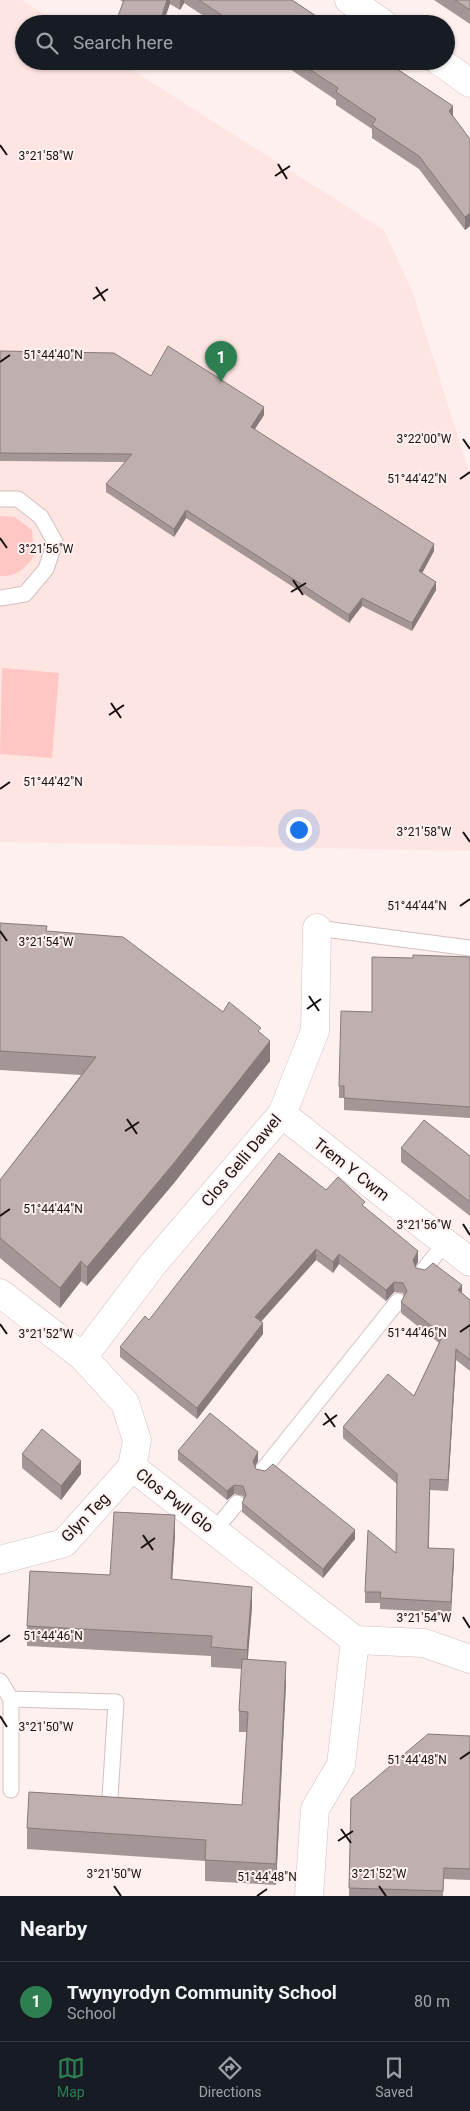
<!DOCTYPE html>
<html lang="en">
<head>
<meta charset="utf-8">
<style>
  body { margin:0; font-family:Roboto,sans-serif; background:#242831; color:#f1f3f6 }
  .you { position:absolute; left:298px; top:829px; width:18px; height:18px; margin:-12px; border:4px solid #fff; border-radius:50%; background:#1a73e8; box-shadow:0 0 0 8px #1a73e833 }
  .badge { display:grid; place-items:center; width:32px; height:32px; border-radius:50%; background:#2d7f51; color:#fff; font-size:16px; font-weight:700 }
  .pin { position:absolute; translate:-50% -41px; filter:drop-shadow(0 1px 2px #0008) }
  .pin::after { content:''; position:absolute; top:26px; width:18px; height:15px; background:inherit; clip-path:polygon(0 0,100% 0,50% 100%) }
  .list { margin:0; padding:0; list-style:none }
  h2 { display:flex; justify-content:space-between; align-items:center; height:65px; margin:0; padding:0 20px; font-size:21px }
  h2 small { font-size:16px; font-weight:400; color:#9ea1a6 }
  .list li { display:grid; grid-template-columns:32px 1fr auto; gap:15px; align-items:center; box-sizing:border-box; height:80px; padding:0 20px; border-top:1px solid #363941 }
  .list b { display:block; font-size:19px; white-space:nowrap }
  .list p { margin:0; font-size:16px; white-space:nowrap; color:#9ea1a6 }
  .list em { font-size:16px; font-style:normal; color:#9ea1a6 }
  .icon { flex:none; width:28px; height:28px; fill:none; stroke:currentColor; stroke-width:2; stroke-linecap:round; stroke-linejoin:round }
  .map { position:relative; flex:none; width:470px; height:1896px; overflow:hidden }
  .search { position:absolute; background:#171b24; box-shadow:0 1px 4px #0004; left:15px; right:15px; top:15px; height:55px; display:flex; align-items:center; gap:12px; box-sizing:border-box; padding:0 18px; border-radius:28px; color:#9ea1a6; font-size:19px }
  .sheet { height:145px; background:#171b24 }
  nav { display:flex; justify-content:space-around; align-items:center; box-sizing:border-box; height:70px; border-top:1px solid #363941; background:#171b24; font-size:14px; color:#9ea1a6 }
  nav a { display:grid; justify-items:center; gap:2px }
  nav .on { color:#2d7f51 }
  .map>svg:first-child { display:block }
  .built { fill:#fee5e2 }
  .green { fill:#fec7c3 }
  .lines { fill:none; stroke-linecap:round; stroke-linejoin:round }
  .lane-casing { stroke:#d1c0bf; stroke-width:17 }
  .street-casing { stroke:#d1c0bf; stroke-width:29 }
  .lane { stroke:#fff; stroke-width:15 }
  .street { stroke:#fff; stroke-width:28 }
  .wall { fill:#a49696 }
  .shaded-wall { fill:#867a7a }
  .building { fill:#bfafae; stroke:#867a7a }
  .ticks { fill:none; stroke:#171211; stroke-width:2 }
  .labels { text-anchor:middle; stroke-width:4; stroke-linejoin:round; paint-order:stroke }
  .street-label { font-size:16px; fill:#171211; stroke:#fef0ef }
  .ticks-label { font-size:12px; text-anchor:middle; fill:#171211; stroke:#fef0ef; stroke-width:4; stroke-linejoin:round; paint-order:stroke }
</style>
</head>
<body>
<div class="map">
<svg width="470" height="1896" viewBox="0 0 470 1896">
  <rect width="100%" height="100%" fill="#fef0ef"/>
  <path class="built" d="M0,0h22l37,24h-35v37h94l266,169 28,60 58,185v376l-470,-9z"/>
  <g class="green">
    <path d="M0,516l15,1 17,13 2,26c-9,13 -18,21 -34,20z"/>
    <path d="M2,668l57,5 -7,85 -52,-4z"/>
  </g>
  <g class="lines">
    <defs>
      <g id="lane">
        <path d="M0,499h18l23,18 14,25 -9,27 -21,25 -25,4"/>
        <path d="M317,928l153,20"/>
        <path d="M422,1272l23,-29"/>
        <path d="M262,1471l136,-170"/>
        <path d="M214,1531l23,-28"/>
        <path d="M0,1681l11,18 105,3 -6,96"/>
        <path d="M11,1790v-91"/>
      </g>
      <g id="street">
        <path d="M349,0l35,24"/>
        <path d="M439,61l31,22"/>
        <path d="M282,1114l188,148"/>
        <path d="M0,1293l83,64 42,46 12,37 -5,27"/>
        <path d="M83,1357l71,-94 128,-149 33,-83 2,-103"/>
        <path d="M132,1467l223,173"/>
        <path d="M0,1560l64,-17 68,-76"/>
        <path d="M355,1640l69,3 46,16"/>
        <path d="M309,1896l6,-87 26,-44 14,-125"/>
      </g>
    </defs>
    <use href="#lane" class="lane-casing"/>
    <use href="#street" class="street-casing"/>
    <use href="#lane" class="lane"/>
    <use href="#street" class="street"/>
  </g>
  <g class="wall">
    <path d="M120,0h172l36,24h-112l-32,-21 -4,7 -10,-6 -47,-2z"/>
    <path d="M434,0h36v24z"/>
    <path d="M278,61h107l68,55 17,110 -5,4 -46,-61 -47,-31v-9l-36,-24v-5z"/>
    <path d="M0,351l151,25 113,39 -10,15 180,121 -12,22 14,17 -24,41 -50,-25 -13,17 -163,-105 -12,19 -68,-45v-8l19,-22 -125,-1z"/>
    <path d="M0,923l47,8 176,81 38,21 9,28 -96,122 -87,103 -6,-5 -21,27 -60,-50v-78l81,-105 -81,-5z"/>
    <path d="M470,957v161l-126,-8v-12h-5v-12l33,-74 41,-54z"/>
    <path d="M401,1148l69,8v60l-69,-54z"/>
    <path d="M326,1190l39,17 53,55 -3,5 1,1 46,25 8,7v71l-14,-11 -8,131 -18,-1 -1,58 25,12 -3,53 -71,-4v-6h-15v-11l31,-39 1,-69 -54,-46v-11l71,-31 25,-53 -38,-30v-11l3,-6 -1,-3 -9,-1 -8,9 -47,-37 -6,9 -17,-13 -55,62 2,12 -66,85 -77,-62v-10l29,-27z"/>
    <path d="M178,1451l80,10 -3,5 1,3 99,70 -32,39 -81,-66v-9l2,-4 -1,-3 -9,-2 -7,6 -49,-40z"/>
    <path d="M22,1454l59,20 -20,26 -39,-32z"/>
    <path d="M175,1535l-3,45 80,27 -5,52 39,24 -10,202 -71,-4v-20l-178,-12v-21l215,-23 5,-73h-8v-21l3,-42 -31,-2v-11l-184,-10v-20z"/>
    <path d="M470,1736v144l-26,-1 -1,17h-94l2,-97z"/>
  </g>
  <g class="shaded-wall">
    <path d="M167,0h3v4l-7,20h-4z"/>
    <path d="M180,0h4v3l-4,7z"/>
    <path d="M453,106v12l-4,-7z"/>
    <path d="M470,213v13l-5,4v-13z"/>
    <path d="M264,407v8l-13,20v-8z"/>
    <path d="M186,510v8l-12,19v-8z"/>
    <path d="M434,544v7l-15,28v-8z"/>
    <path d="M436,582v8l-24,41v-8z"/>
    <path d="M362,598v8l-13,17v-8z"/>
    <path d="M270,1041v20l-96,122 -87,103v-19z"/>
    <path d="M316,1249v11l-61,68v-11z"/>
    <path d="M418,1251v11l-5,9v-11z"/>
    <path d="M339,1254v10l-6,9v-11z"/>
    <path d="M81,1261v20l-21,27v-20z"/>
    <path d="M394,1282v10l-8,9v-11z"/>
    <path d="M462,1285v11l-4,-6z"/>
    <path d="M263,1323v11l-66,85v-11z"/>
    <path d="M456,1349v11l-8,131v-11z"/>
    <path d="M258,1452v9l-5,9v-9z"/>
    <path d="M81,1461v13l-20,26v-14z"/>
    <path d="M234,1485v9l-7,6v-9z"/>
    <path d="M175,1515v20l-4,64v-20z"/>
    <path d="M355,1530v9l-32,39v-9z"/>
    <path d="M454,1549v11l-3,53v-11z"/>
    <path d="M252,1587v20l-5,63v-20z"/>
    <path d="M286,1662v21l-10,202v-21z"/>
  </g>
  <g class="building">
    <path d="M124,0h43l-8,24h-44z"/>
    <path d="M199,0h93l36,24h-93z"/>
    <path d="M455,0h15v10z"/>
    <path d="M297,61h88l68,45 -4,5 21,28v74l-5,4 -46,-61 -47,-31 4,-6 -40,-27 2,-4z"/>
    <path d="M168,346l96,61 -13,20 183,117 -15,27 17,11 -24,41 -50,-25 -13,17 -163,-105 -12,19 -68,-45 26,-30 -132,-1v-102l114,2 37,23z"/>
    <path d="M0,923l47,3 -1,5 77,6 100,75 6,-10 32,26 -3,3 12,10 -96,122 -87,104 -6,-6 -21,27 -60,-50v-58l96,-123 -96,-6z"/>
    <path d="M413,955l57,2v150l-126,-9v-12h-5l2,-75 31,1v-55l41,1z"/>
    <path d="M424,1120l46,36v46l-69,-54z"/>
    <path d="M279,1153l47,37 12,-13 27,25 -3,3 56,46 -5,9 3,8 9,2 8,-7 29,22 -4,5 12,10v60l-14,-11 -8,131 -18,-1 -2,69 26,1 -3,53 -71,-4 1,-6h-16l3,-62 28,23 1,-79 -54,-47 45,-53 26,22 29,-61 -42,-33 6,-11 -4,-8 -9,-1 -8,8 -47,-36 -6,8 -17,-13 -61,68 8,6 -66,85 -77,-61 25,-31 4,4z"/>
    <path d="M210,1413l48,39 -5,9 3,8 9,2 8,-7 82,66 -32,39 -81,-66 4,-8 -3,-9 -9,-1 -7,6 -49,-40z"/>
    <path d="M42,1429l39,32 -20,25 -39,-32z"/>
    <path d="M114,1512l61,3 -4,64 81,8 -5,63 -36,-3 1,-11 -185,-10 3,-55 80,4z"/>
    <path d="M242,1659l44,3 -10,202 -71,-4 1,-20 -179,-12 2,-36 213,13 6,-93 -9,-1z"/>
    <path d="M428,1734l42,2v133l-26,-1 -1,23 -94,-3 2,-89z"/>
  </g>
  <path class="ticks" d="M0,145l7,10M278,164l9,15M275,176l15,-10M96,287l9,14M93,299l15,-10M0,362l10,-7M463,439l7,10M460,479l10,-7M0,538l7,10M293,580l10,15M291,592l15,-9M111,703l10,15M109,715l15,-10M0,789l10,-7M463,832l7,10M460,906l10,-7M0,931l7,10M309,996l10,15M307,1009l14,-10M127,1119l10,15M125,1131l14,-9M0,1216l10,-7M463,1224l7,11M0,1324l7,10M460,1332l10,-7M325,1413l10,14M323,1425l14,-10M143,1535l10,15M141,1548l14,-10M463,1617l7,11M0,1642l10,-7M0,1716l7,11M460,1759l10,-7M341,1829l10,14M338,1841l15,-10M114,1886l7,10M379,1886l7,10M257,1896l10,-7"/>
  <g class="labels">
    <g class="street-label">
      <text transform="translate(241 1160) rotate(-50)" y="6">Clos Gelli Dawel</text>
      <text transform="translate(352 1169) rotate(38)" y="6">Trem Y Cwm</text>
      <text transform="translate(175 1500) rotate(38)" y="6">Clos Pwll Glo</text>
      <text transform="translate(85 1517) rotate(-46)" y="6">Glyn Teg</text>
    </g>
  </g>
  <g class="ticks-label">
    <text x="46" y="160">3°21'58"W</text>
    <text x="53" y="359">51°44'40"N</text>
    <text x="424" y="443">3°22'00"W</text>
    <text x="417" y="483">51°44'42"N</text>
    <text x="46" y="553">3°21'56"W</text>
    <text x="53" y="786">51°44'42"N</text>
    <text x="424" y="836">3°21'58"W</text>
    <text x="417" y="910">51°44'44"N</text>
    <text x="46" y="946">3°21'54"W</text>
    <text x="53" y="1213">51°44'44"N</text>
    <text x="424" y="1229">3°21'56"W</text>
    <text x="417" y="1337">51°44'46"N</text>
    <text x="46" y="1338">3°21'52"W</text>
    <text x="424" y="1622">3°21'54"W</text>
    <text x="53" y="1640">51°44'46"N</text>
    <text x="46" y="1731">3°21'50"W</text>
    <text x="417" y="1764">51°44'48"N</text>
    <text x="114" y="1878">3°21'50"W</text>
    <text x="379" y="1878">3°21'52"W</text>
    <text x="267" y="1881">51°44'48"N</text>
  </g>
</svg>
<div class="you"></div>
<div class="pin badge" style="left:221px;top:382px">1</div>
<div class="search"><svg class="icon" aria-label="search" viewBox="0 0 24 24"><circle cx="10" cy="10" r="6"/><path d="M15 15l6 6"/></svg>Search here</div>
</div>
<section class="sheet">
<h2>Nearby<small></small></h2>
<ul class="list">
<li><span class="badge">1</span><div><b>Twynyrodyn Community School</b><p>School</p></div><em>80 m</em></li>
</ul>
</section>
<nav>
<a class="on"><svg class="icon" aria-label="map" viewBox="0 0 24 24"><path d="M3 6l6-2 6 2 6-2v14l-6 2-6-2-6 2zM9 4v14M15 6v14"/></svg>Map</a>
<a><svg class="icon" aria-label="directions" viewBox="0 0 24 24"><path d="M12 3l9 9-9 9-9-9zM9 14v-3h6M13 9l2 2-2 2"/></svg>Directions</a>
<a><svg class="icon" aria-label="saved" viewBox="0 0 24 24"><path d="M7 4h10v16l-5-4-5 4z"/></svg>Saved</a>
</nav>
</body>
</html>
